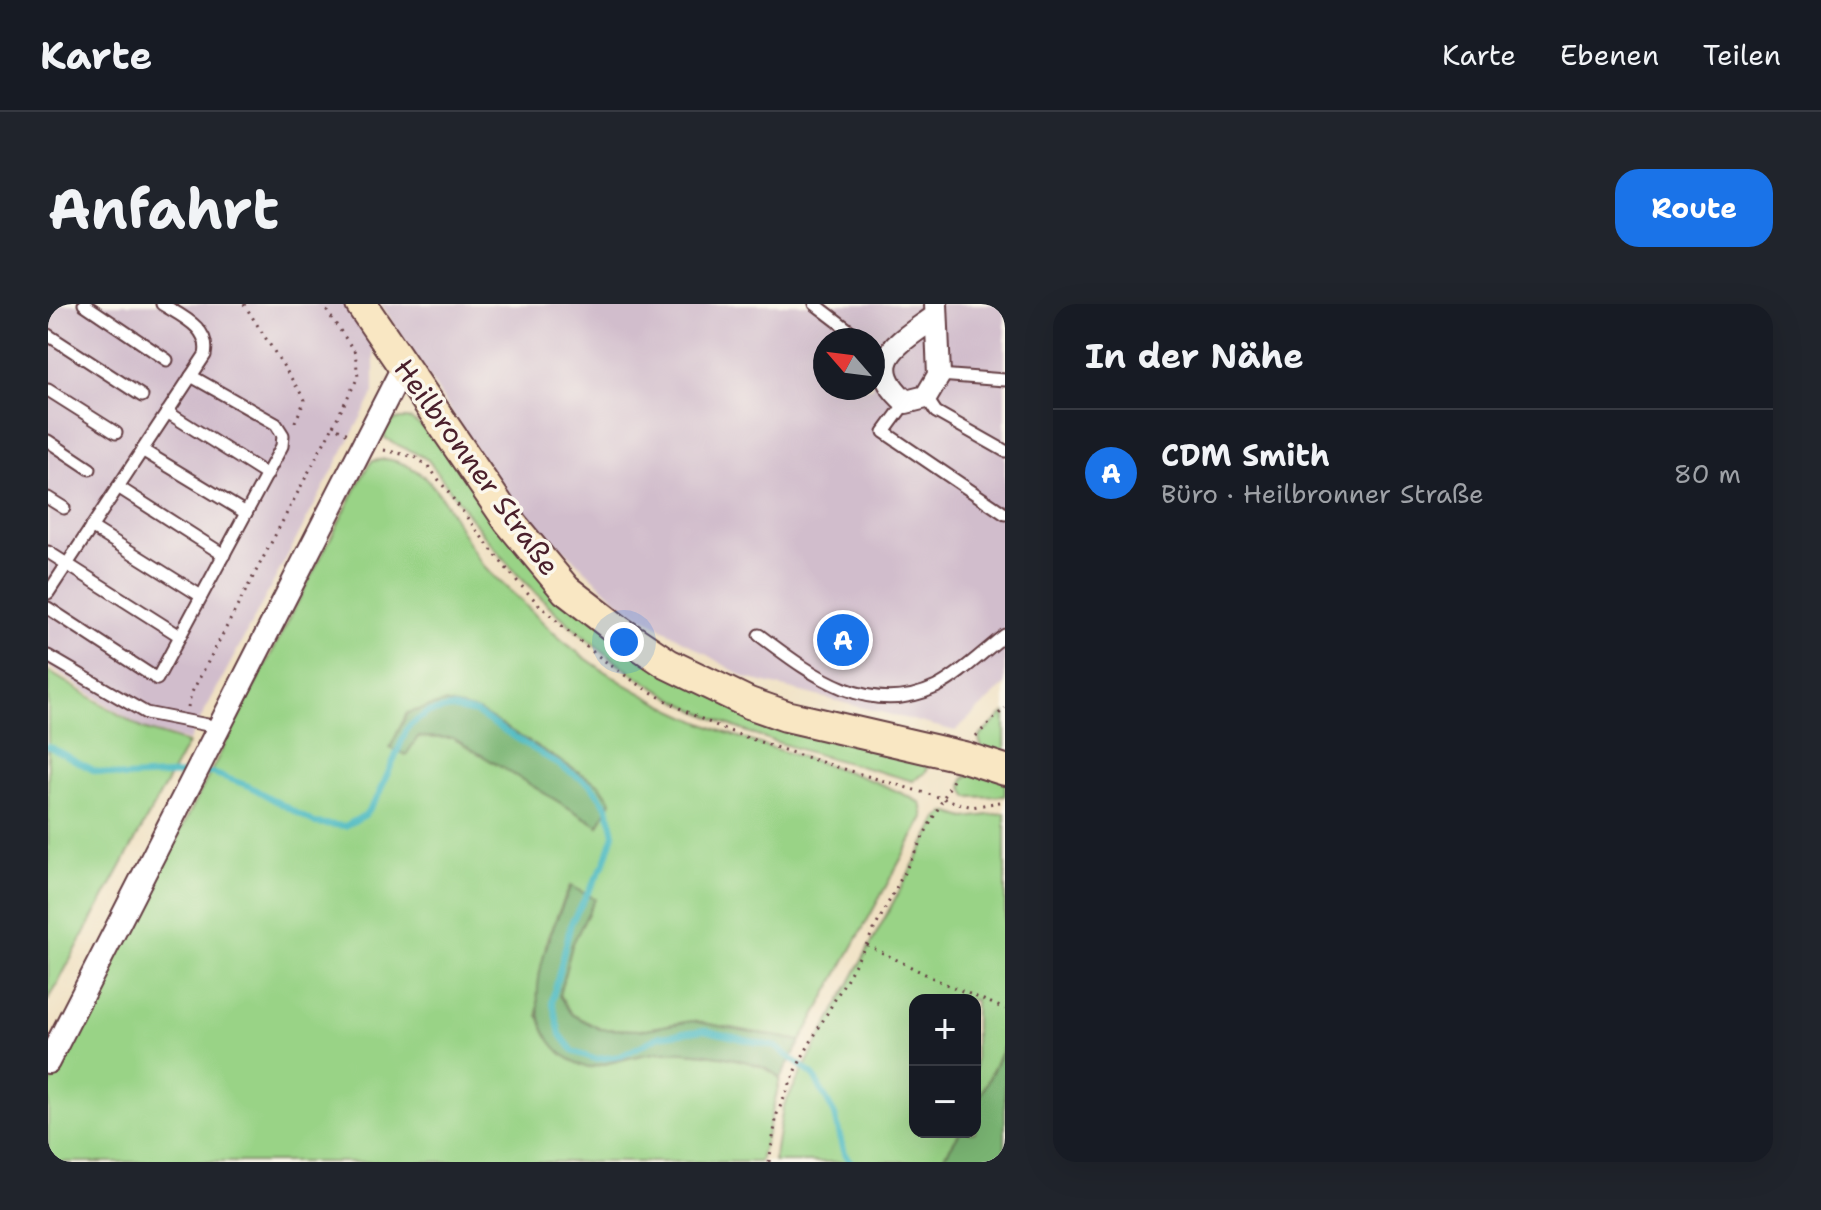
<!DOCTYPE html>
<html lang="de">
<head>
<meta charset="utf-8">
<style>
  body { margin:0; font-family:"Shantell Sans",sans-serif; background:#20242c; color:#f1f3f6 }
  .controls { position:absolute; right:24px; bottom:24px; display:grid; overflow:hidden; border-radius:16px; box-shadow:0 8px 32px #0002 }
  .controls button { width:72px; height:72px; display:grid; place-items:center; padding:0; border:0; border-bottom:2px solid #363941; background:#171b24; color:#f1f3f6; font:40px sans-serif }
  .compass { position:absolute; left:765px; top:24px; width:72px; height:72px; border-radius:50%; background:#171b24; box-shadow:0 8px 32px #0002; rotate:298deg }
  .you { position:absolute; left:576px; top:338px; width:28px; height:28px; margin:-20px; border:6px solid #fff; border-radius:50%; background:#1a73e8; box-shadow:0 0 0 12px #1a73e833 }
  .badge { display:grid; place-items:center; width:52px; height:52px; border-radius:50%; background:#1a73e8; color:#fff; font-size:26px; font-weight:700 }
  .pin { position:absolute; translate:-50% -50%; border:4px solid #fff; box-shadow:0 2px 8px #0006 }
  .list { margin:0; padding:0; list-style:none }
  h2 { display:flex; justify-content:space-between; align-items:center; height:104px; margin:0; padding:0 32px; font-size:34px }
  h2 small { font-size:26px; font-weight:400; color:#9ea1a6 }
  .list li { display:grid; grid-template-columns:52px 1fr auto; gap:24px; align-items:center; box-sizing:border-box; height:128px; padding:0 32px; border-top:2px solid #363941 }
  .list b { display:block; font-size:30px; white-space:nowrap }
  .list p { margin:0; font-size:26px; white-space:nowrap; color:#9ea1a6 }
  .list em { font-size:26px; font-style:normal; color:#9ea1a6 }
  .map { position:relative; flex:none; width:957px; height:858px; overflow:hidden; border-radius:24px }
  header { display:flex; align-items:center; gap:48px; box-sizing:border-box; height:112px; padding:0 40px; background:#171b24; border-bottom:2px solid #363941 }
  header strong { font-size:38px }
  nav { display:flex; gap:44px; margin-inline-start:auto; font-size:28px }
  .intro { display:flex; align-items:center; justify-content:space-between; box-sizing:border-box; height:192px; padding:0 48px }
  h1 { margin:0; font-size:56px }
  .button { padding:20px 36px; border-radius:24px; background:#1a73e8; color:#fff; font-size:28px; font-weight:700 }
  main { display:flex; gap:48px; padding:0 48px }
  aside { flex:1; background:#171b24; border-radius:24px; box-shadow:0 8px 32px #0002 }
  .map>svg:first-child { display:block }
  .industrial { fill:#d1bdcc; fill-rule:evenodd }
  .green { fill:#99d386; stroke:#727958; stroke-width:2; fill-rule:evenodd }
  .forest { fill:#7ab573; stroke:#626a4f; stroke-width:2 }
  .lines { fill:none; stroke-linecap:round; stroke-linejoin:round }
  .stream { stroke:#4ab9c1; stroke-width:6 }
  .lane-casing { stroke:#633c42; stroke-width:15 }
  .street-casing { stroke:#633c42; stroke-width:26 }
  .secondary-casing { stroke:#633c42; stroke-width:34 }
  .path { stroke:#633c42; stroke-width:3; stroke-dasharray:2 6; stroke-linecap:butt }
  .lane { stroke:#fff; stroke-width:11 }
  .street { stroke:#fff; stroke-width:22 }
  .secondary { stroke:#f9e7c3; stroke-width:30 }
  .labels { text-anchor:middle; stroke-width:7; stroke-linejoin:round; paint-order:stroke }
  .street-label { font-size:28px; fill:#4a1f2b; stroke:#fbf7ec }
</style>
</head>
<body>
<header>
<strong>Karte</strong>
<nav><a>Karte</a><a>Ebenen</a><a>Teilen</a></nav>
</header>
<div class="intro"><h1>Anfahrt</h1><a class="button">Route</a></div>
<main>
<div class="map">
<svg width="957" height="858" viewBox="0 0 957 858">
  <rect width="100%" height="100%" fill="#fbf7ec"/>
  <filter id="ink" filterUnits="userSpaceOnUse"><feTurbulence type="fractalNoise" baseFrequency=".0125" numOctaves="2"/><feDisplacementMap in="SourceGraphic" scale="16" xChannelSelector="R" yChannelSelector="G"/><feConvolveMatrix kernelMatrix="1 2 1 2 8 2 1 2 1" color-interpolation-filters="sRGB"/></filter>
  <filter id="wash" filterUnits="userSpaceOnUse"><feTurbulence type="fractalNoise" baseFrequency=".006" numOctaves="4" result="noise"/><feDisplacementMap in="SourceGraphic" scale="32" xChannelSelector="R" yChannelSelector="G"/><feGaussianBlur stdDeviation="1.8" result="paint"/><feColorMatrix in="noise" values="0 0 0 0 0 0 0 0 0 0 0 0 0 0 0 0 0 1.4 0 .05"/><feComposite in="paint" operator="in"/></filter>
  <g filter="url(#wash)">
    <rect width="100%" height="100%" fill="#f0e1c3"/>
    <g class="industrial">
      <path d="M0,0h297l29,44v45l-185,348 -46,-13 -95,-62z"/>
      <path d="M333,0h624v381l-50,46 -209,-53 -125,-74 -116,-110zM777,36h48v48h-48z"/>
    </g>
    <g class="green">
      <path d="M352,115h10l13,8 220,233 279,99 6,8 -3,6 -12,8c-80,-23 -164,-41 -237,-81 -58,-32 -112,-77 -158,-125 -33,-35 -61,-77 -90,-115 -14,-9 -29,-13 -43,-22l-1,-7 9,-10z"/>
      <path d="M337,155c56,7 68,69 99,107 10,12 24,22 35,33 15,14 29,30 44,42 50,41 120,78 181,98 60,20 121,34 177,64l3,14 -123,224 -109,-20 -52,9 -40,-1 -29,-15 -12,-19 13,-50 23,-46 -25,-13 -23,53 -8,46 -1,31 50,52c22,-5 44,-12 67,-15 26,-5 109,5 125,26l-20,83h-712v-73l318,-620 6,-8zM430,407l122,74 10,17 -11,24 -146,-88 -35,-1z"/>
      <path d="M0,367l95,58 45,14 -140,258z"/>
      <path d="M957,408v46c-13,-4 -25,-5 -26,-21z"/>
      <path d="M930,465l27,9v18l-37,1c-11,-15 -5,-20 10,-28z"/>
      <path d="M898,508l19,6 40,-5v231l-30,64v-108h-60v132h45l-19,30h-167l9,-55 155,-288z"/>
    </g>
    <g class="forest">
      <path d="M396,399l34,8 122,74 11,16 -12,25 -146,-88 -35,-1 -12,18 -16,-7 17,-35z"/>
      <path d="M523,582l24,13 -23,46 -13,50 12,19 29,15 40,1 52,-9 109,20 -21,38c-16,-21 -99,-31 -125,-26 -23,3 -45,10 -67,15 -9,-4 -20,-8 -27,-15 -48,-43 -11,-120 10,-167z"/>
      <path d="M957,740v118h-64l19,-30h15v-24z"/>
    </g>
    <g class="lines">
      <g class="stream">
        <path d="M0,442l47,25 29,6 65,-3"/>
        <path d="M153,469h11l37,13 66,37 30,3 20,-11 13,-19 30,-69 19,-14 24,-5 25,5 115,72 17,23 6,26 -9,28 -34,61 -19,78 8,33 14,18 21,7 26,-3 39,-20 44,-6 72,17 37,28 22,40 9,38 7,9"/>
      </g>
    </g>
  </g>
  <g filter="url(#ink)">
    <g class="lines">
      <defs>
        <g id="lane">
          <path d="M36,0l83,56"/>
          <path d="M767,0l47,36"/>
          <path d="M0,31l94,61"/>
          <path d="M825,45l15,10"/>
          <path d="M891,71l66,5"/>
          <path d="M0,86l68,43"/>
          <path d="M878,93l10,15 69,39"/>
          <path d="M858,98l-22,30 121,82"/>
          <path d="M119,108l100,63"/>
          <path d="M0,137l42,28"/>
          <path d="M94,146l104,63"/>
          <path d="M70,183l106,68"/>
          <path d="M0,194l16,10"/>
          <path d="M43,223l110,69"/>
          <path d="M0,248l132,84"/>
          <path d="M0,289l157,-238c6,-27 -24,-39 -43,-51"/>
          <path d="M0,304l109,71 125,-233 1,-11 -7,-11 -85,-48"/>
          <path d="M711,331c52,39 109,84 177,52 23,-11 49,-37 69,-52"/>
          <path d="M0,352l98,57 72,14"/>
        </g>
        <g id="street">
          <path d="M888,12c-35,26 -77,45 -30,86l20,-5 13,-22 -3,-71"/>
          <path d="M0,758l355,-695"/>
        </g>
        <path id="secondary" d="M313,0l148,217 57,69 53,41 49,33 81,39 37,13 178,41 41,13"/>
      </defs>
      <use href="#lane" class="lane-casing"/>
      <use href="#street" class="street-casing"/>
      <use href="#secondary" class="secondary-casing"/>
      <g class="path">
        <path d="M196,0l61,96 -11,24"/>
        <path d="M274,0l33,48 3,25 -25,49 15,8"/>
        <path d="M336,146l31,7 13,9c39,49 73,103 119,146 54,52 122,97 193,123 76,27 155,49 232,72l33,-6"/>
        <path d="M140,403l3,-13 142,-268"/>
        <path d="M928,432l29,-28"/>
        <path d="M819,641l74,37 64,27"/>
        <path d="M721,858l8,-48 24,-55 65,-114 88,-167"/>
      </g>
      <use href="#lane" class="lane"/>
      <use href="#street" class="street"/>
      <use href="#secondary" class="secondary"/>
    </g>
  </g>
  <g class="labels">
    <g class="street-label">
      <text transform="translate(429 163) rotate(54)" y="10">Heilbronner Straße</text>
    </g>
  </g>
</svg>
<div class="controls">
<button>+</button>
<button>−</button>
</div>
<svg class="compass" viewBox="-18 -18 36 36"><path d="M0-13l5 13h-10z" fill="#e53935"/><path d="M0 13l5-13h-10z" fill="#9ea1a6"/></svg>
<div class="you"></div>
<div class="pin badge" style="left:795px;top:336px">A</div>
</div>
<aside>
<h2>In der Nähe<small></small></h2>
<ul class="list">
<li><span class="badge">A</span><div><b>CDM Smith</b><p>Büro · Heilbronner Straße</p></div><em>80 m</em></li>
</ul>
</aside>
</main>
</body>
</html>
